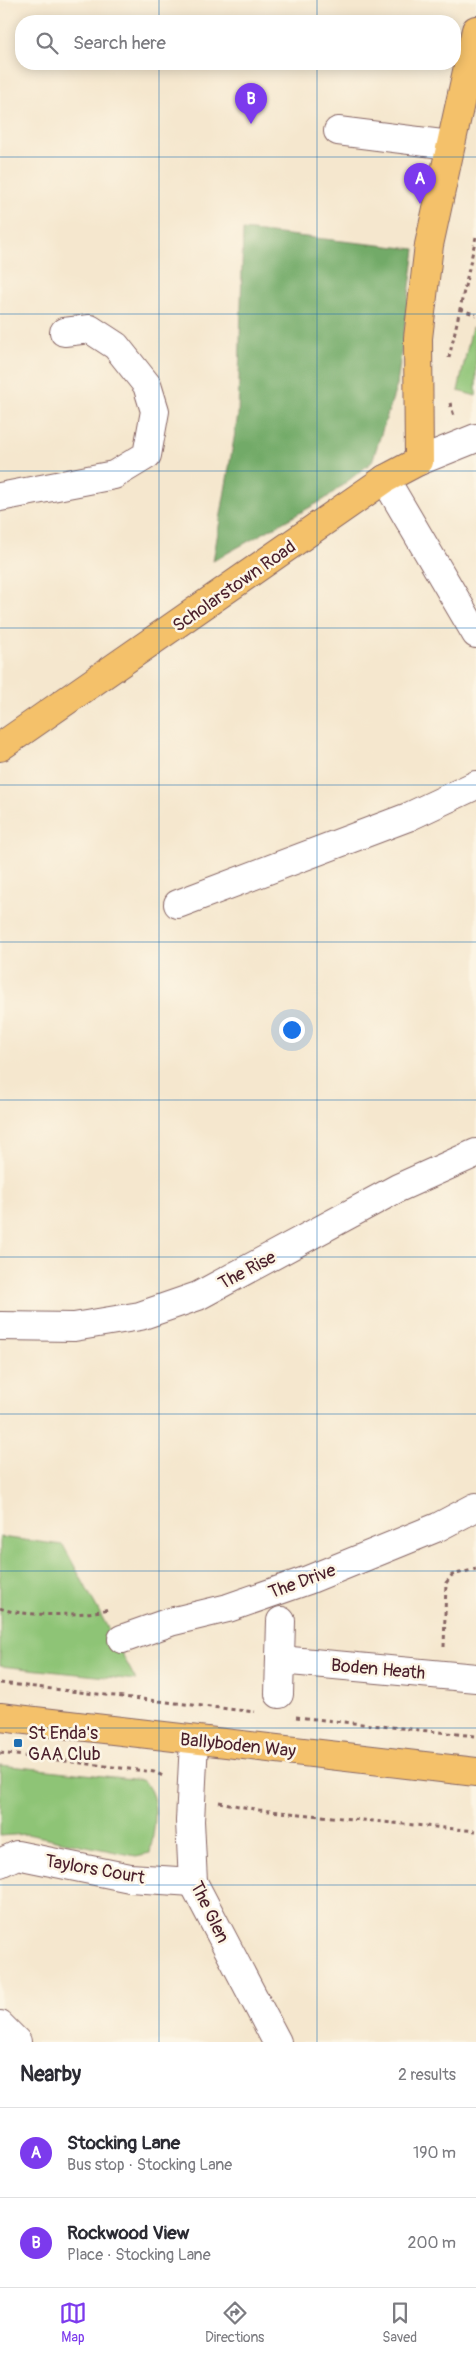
<!DOCTYPE html>
<html lang="en">
<head>
<meta charset="utf-8">
<style>
  body { margin:0; font-family:Pangolin,sans-serif; background:#f2f2f3; color:#2b2b33 }
  .you { position:absolute; left:291px; top:1029px; width:18px; height:18px; margin:-12px; border:4px solid #fff; border-radius:50%; background:#1a73e8; box-shadow:0 0 0 8px #1a73e833 }
  .badge { display:grid; place-items:center; width:32px; height:32px; border-radius:50%; background:#7c3aed; color:#fff; font-size:16px; font-weight:700 }
  .pin { position:absolute; translate:-50% -41px; filter:drop-shadow(0 1px 2px #0008) }
  .pin::after { content:''; position:absolute; top:26px; width:18px; height:15px; background:inherit; clip-path:polygon(0 0,100% 0,50% 100%) }
  .list { margin:0; padding:0; list-style:none }
  h2 { display:flex; justify-content:space-between; align-items:center; height:65px; margin:0; padding:0 20px; font-size:21px }
  h2 small { font-size:16px; font-weight:400; color:#7c7c81 }
  .list li { display:grid; grid-template-columns:32px 1fr auto; gap:15px; align-items:center; box-sizing:border-box; height:90px; padding:0 20px; border-top:1px solid #e1e1e2 }
  .list b { display:block; font-size:19px; white-space:nowrap }
  .list p { margin:0; font-size:16px; white-space:nowrap; color:#7c7c81 }
  .list em { font-size:16px; font-style:normal; color:#7c7c81 }
  .icon { flex:none; width:28px; height:28px; fill:none; stroke:currentColor; stroke-width:2; stroke-linecap:round; stroke-linejoin:round }
  .map { position:relative; flex:none; width:476px; height:2042px; overflow:hidden }
  .search { position:absolute; background:#fff; box-shadow:0 2px 12px #0003; left:15px; right:15px; top:15px; height:55px; display:flex; align-items:center; gap:12px; box-sizing:border-box; padding:0 18px; border-radius:20px; color:#7c7c81; font-size:19px }
  .sheet { height:245px; background:#fff }
  nav { display:flex; justify-content:space-around; align-items:center; box-sizing:border-box; height:70px; border-top:1px solid #e1e1e2; background:#fff; font-size:14px; color:#7c7c81 }
  nav a { display:grid; justify-items:center; gap:2px }
  nav .on { color:#7c3aed }
  .map>svg:first-child { display:block }
  .green { fill:#8ec476; stroke:#6c7250 }
  .forest { fill:#72aa67; stroke:#5e6449 }
  .lines { fill:none; stroke-linecap:round; stroke-linejoin:round }
  .minor-casing { stroke:#866564; stroke-width:30 }
  .major-casing { stroke:#866564; stroke-width:30 }
  .path { stroke:#866564; stroke-width:3; stroke-dasharray:4 4; stroke-linecap:butt }
  .minor { stroke:#fff; stroke-width:28 }
  .major { stroke:#f4c16b; stroke-width:28 }
  .grid { fill:none; stroke:#1f6fb2; stroke-width:1; stroke-opacity:0.55 }
  .poi-dot { fill:#1f6fb2; stroke:#fcf5e5; stroke-width:2 }
  .labels { text-anchor:middle; stroke-width:5; stroke-linejoin:round; paint-order:stroke }
  .street-label { font-size:18px; fill:#4a1f2b; stroke:#fcf5e5 }
  .poi-label { font-size:18px; fill:#4a1f2b; stroke:#fcf5e5; text-anchor:start }
</style>
</head>
<body>
<div class="map">
<svg width="476" height="2042" viewBox="0 0 476 2042">
  <rect width="100%" height="100%" fill="#fcf5e5"/>
  <filter id="ink" filterUnits="userSpaceOnUse"><feTurbulence type="fractalNoise" baseFrequency=".02" numOctaves="2"/><feDisplacementMap in="SourceGraphic" scale="10" xChannelSelector="R" yChannelSelector="G"/><feConvolveMatrix kernelMatrix="1 2 1 2 8 2 1 2 1" color-interpolation-filters="sRGB"/></filter>
  <filter id="wash" filterUnits="userSpaceOnUse"><feTurbulence type="fractalNoise" baseFrequency=".0096" numOctaves="4" result="noise"/><feDisplacementMap in="SourceGraphic" scale="20" xChannelSelector="R" yChannelSelector="G"/><feGaussianBlur stdDeviation="1.12" result="paint"/><feColorMatrix in="noise" values="0 0 0 0 0 0 0 0 0 0 0 0 0 0 0 0 0 1.4 0 .05"/><feComposite in="paint" operator="in"/></filter>
  <g filter="url(#wash)">
    <rect width="100%" height="100%" fill="#f5e7ce"/>
    <g class="green">
      <path d="M472,327l4,1v68l-18,-5z"/>
      <path d="M0,1537l63,8 73,135 -136,-14z"/>
      <path d="M0,1765l142,15c20,17 12,49 8,73l-14,3 -109,-22 -27,2z"/>
    </g>
    <path class="forest" d="M243,230l172,19 -18,136 -25,77 -47,37 -112,62 25,-146z"/>
  </g>
  <g filter="url(#ink)">
    <g class="lines">
      <defs>
        <g id="minor">
          <path d="M338,131l112,14"/>
          <path d="M419,461l57,-23"/>
          <path d="M385,479l91,155"/>
          <path d="M0,497l114,-22 33,-20 8,-44 -8,-26 -31,-39 -26,-17 -26,3"/>
          <path d="M178,904l230,-87 68,-32"/>
          <path d="M0,1326l74,1 66,-11 58,-20 200,-108 78,-35"/>
          <path d="M122,1639l48,-17 58,-14 80,-28 130,-53 38,-20"/>
          <path d="M280,1660l196,18"/>
          <path d="M279,1694l2,-73"/>
          <path d="M194,1741l-4,80 3,61 84,160"/>
          <path d="M0,1863l17,-8 113,23 63,4"/>
          <path d="M0,2025l17,17"/>
        </g>
        <g id="major">
          <path d="M0,747l385,-268 34,-18 -1,-123 11,-93 47,-215"/>
          <path d="M0,1717l476,55"/>
        </g>
      </defs>
      <use href="#minor" class="minor-casing"/>
      <use href="#major" class="major-casing"/>
      <g class="path">
        <path d="M460,309l16,6"/>
        <path d="M449,358l27,-121"/>
        <path d="M450,403l4,13"/>
        <path d="M0,1608c19,9 88,8 108,1"/>
        <path d="M444,1647l2,-64 6,-8 24,-6"/>
        <path d="M0,1683l255,29"/>
        <path d="M296,1717l180,19"/>
        <path d="M0,1753l154,19 9,4"/>
        <path d="M219,1802l40,8 217,21"/>
      </g>
      <use href="#minor" class="minor"/>
      <use href="#major" class="major"/>
    </g>
  </g>
  <path class="grid" d="M159,0v21M317,0v21M159,64v1978M317,64v1978M0,157h476M0,314h476M0,471h476M0,628h476M0,785h476M0,942h476M0,1100h476M0,1257h476M0,1414h476M0,1571h476M0,1728h476M0,1885h476"/>
  <rect class="poi-dot" x="13" y="1738" width="10" height="10" rx="2.5"/>
  <g class="labels">
    <g class="street-label">
      <text transform="translate(234 586) rotate(-35)" y="6">Scholarstown Road</text>
      <text transform="translate(247 1270) rotate(-28)" y="6">The Rise</text>
      <text transform="translate(302 1581) rotate(-20)" y="6">The Drive</text>
      <text transform="translate(378 1669) rotate(5)" y="6">Boden Heath</text>
      <text transform="translate(238 1745) rotate(6)" y="6">Ballyboden Way</text>
      <text transform="translate(95 1869) rotate(10)" y="6">Taylors Court</text>
      <text transform="translate(210 1912) rotate(64)" y="6">The Glen</text>
    </g>
    <g class="poi-label">
      <text x="28" y="1739">St Enda's<tspan x="28" dy="21">GAA Club</tspan></text>
    </g>
  </g>
</svg>
<div class="you"></div>
<div class="pin badge" style="left:420px;top:204px">A</div>
<div class="pin badge" style="left:251px;top:124px">B</div>
<div class="search"><svg class="icon" aria-label="search" viewBox="0 0 24 24"><circle cx="10" cy="10" r="6"/><path d="M15 15l6 6"/></svg>Search here</div>
</div>
<section class="sheet">
<h2>Nearby<small>2 results</small></h2>
<ul class="list">
<li><span class="badge">A</span><div><b>Stocking Lane</b><p>Bus stop · Stocking Lane</p></div><em>190 m</em></li>
<li><span class="badge">B</span><div><b>Rockwood View</b><p>Place · Stocking Lane</p></div><em>200 m</em></li>
</ul>
</section>
<nav>
<a class="on"><svg class="icon" aria-label="map" viewBox="0 0 24 24"><path d="M3 6l6-2 6 2 6-2v14l-6 2-6-2-6 2zM9 4v14M15 6v14"/></svg>Map</a>
<a><svg class="icon" aria-label="directions" viewBox="0 0 24 24"><path d="M12 3l9 9-9 9-9-9zM9 14v-3h6M13 9l2 2-2 2"/></svg>Directions</a>
<a><svg class="icon" aria-label="saved" viewBox="0 0 24 24"><path d="M7 4h10v16l-5-4-5 4z"/></svg>Saved</a>
</nav>
</body>
</html>
